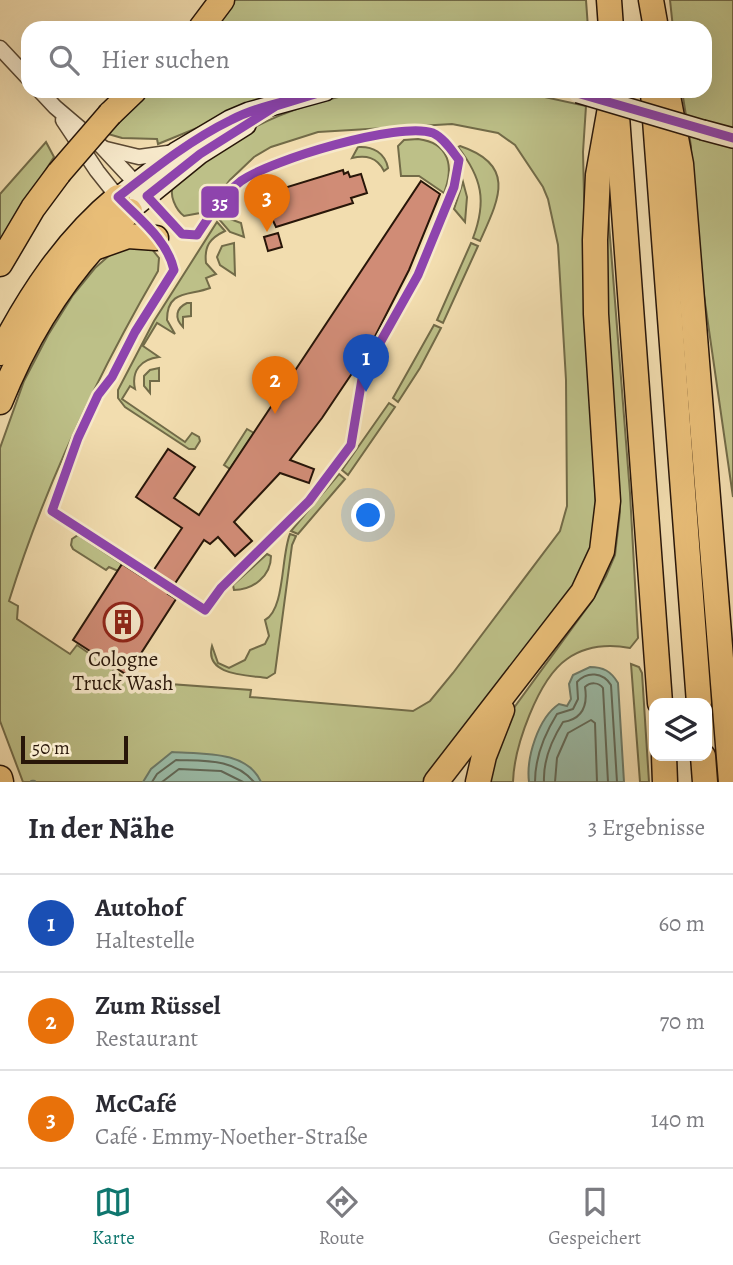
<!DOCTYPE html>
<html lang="de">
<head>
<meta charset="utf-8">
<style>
  body { margin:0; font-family:Alegreya,serif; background:#f7f7f7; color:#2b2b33 }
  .controls { position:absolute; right:21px; bottom:21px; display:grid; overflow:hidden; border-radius:14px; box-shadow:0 7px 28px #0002 }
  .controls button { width:63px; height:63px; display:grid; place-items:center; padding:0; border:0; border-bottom:2px solid #e1e1e2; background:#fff; color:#2b2b33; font:35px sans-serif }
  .scale { position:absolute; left:21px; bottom:18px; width:107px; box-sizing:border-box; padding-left:7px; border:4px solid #281609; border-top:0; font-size:19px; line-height:24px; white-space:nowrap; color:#281609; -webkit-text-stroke:5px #f7e9cb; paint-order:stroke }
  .you { position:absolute; left:369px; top:516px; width:24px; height:24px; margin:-18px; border:5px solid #fff; border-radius:50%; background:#1a73e8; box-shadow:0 0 0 10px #1a73e833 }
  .badge { display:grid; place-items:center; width:46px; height:46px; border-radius:50%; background:#0f766e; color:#fff; font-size:23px; font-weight:700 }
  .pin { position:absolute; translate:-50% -58px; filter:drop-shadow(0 2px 4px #0008) }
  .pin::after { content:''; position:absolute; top:37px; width:24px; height:21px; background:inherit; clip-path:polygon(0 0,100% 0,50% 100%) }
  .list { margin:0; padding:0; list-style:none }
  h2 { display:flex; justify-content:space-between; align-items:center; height:91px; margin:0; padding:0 28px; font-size:30px }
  h2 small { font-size:23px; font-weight:400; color:#7c7c81 }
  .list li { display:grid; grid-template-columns:46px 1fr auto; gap:21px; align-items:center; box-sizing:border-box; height:98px; padding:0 28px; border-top:2px solid #e1e1e2 }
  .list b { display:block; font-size:26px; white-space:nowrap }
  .list p { margin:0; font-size:23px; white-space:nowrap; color:#7c7c81 }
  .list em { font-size:23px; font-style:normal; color:#7c7c81 }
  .icon { flex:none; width:38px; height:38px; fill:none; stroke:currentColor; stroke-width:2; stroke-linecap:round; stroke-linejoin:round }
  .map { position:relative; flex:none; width:733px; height:782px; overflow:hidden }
  .search { position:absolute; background:#fff; box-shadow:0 7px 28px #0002; left:21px; right:21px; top:21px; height:77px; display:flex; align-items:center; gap:18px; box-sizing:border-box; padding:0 24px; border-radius:21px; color:#7c7c81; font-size:26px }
  .sheet { height:385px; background:#fff }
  nav { display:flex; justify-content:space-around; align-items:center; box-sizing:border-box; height:98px; border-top:2px solid #e1e1e2; background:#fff; font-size:19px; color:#7c7c81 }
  nav a { display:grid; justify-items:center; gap:4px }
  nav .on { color:#0f766e }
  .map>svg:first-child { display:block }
  .green { fill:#bdc088; stroke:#726b48; stroke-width:2 }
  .water { fill:#9bbca8; stroke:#6d7a68; stroke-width:2 }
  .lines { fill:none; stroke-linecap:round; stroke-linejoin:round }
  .shore { stroke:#626958; stroke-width:2 }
  .stream { stroke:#6d7a68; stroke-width:4.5 }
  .building { fill:#d08c76; stroke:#281609; stroke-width:2 }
  .street-casing { stroke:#5a4832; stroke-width:17 }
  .secondary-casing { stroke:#281609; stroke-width:22 }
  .highway-casing { stroke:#281609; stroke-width:27 }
  .street { stroke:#f7e9cb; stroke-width:14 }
  .secondary { stroke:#f7e9cb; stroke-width:19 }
  .highway { stroke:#e9be78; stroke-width:24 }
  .secondary-bridge-casing { stroke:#281609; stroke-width:22; stroke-linecap:butt }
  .highway-bridge-casing { stroke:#281609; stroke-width:27; stroke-linecap:butt }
  .secondary-bridge { stroke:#f7e9cb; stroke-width:19 }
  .highway-bridge { stroke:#e9be78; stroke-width:24 }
  .bus-1-casing { stroke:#f7e9cb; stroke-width:14 }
  .bus-1 { stroke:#8e44ad; stroke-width:9 }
  .labels { text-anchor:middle; stroke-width:7; stroke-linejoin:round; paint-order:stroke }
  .poi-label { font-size:21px; fill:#281609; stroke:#f7e9cb }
  .line-badge { stroke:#f7e9cb; stroke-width:2.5 }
  .badge-label { font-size:19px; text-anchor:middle; font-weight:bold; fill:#fff }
</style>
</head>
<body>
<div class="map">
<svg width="733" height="782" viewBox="0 0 733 782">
  <rect width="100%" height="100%" fill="#f2ddaf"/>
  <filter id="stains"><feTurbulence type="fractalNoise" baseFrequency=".00286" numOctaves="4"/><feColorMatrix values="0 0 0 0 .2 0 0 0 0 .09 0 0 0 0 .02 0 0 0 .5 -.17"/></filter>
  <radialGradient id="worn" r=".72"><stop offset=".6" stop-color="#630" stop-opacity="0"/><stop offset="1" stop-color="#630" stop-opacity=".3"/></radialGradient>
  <g class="green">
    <path d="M234,0h352l2,28h-374z"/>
    <path d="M670,0h63v497l-40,-278 -2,-73 -9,-55h23v-63h-32z"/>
    <path d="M149,91h138l-129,53 -1,-5 -35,-1 -14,-4z"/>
    <path d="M369,91h148l69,15 -3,46 3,129 10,229 -3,34 -21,45 -144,193h-405l-23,-61v-273l24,-67 24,-46 25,-40 22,-27 25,-22 31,2 8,10 -1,13c-61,105 -113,214 -149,330l9,5 -1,13 53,35 7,-9 52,36 122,9 -1,7 163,14 17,-10 23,-28 107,-142 7,-25 -1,-126 -8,-135 -10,-46 -5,-12 -28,-42 -17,-12 -46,-9 -134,8 -47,15 -17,10 -24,23 -21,27 -3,-2 -6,8 -16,3c-8,-6 -16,-22 -10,-31 23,-17 45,-38 70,-52 38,-22 82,-35 125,-42z"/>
    <path d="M418,139c32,4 36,28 26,54l-25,-17h-18l-3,-30 6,-6z"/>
    <path d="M46,142l8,15 -54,85v-48z"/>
    <path d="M460,146c57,19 39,53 20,95l-7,-3c14,-37 9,-60 -15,-91z"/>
    <path d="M358,147c15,-1 27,6 30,21l-4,3c-7,-14 -18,-16 -32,-13z"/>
    <path d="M463,182l4,15 -2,25 -11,-13z"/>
    <path d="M607,199l23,294 8,145 -8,10c-22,-4 -43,-3 -63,11 -29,20 -53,88 -54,123h-27l22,-66 84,-115 14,-25 9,-21 5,-43 -13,-201z"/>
    <path d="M222,216l19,7 3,14 -14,-5 -12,-14z"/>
    <path d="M217,222l8,9c-15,7 -21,15 -19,32l10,11 -10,4 4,10c-20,8 -43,1 -43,32l8,14 -18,-11 -14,23 16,11c-18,2 -28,14 -24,32l-5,-3 -8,13 63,43 7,-9 7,4 1,4 -5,8h-6l-64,-42 -7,-9v-8l36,-69z"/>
    <path d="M234,243l1,32 -15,-10 -3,-8 5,-11z"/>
    <path d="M471,243l7,3 -35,77 -6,-3z"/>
    <path d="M187,303h4v13l-8,1v10c-9,-9 -7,-19 4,-24z"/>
    <path d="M434,325l7,3 -21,40 -22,34 -5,-4z"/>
    <path d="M159,368v13h-9v12l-6,-7v-10l6,-6z"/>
    <path d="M389,403l6,4 -47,68 -6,-5z"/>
    <path d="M247,429l7,4 -24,36 -6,-4z"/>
    <path d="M339,474l6,5 -47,55 -7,-3z"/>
    <path d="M290,534l6,2 -4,9 -17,128 -8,5c-19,-3 -63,-2 -55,-32l6,17 11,5 16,-8 5,-10 15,-6 4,-8 -4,-16c20,-10 16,-65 25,-86z"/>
    <path d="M78,535l44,29 -4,7 -9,-4 -3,3 -33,-21 -2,-4 1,-6z"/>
    <path d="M267,554l4,2c0,20 -18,34 -37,34l-1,-5z"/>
    <path d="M631,664l8,3 3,6 7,109h-9z"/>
  </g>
  <g class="water">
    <path d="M590,667c13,0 21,4 28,16l6,99h-95c-3,-24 9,-64 30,-78l8,2 4,-7 -2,-15 4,-9z"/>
    <path d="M172,752c30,2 75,-2 89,30h-118l8,-13z"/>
  </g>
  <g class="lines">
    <g class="shore">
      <path d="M152,782l5,-8 19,-14c28,1 58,-2 78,22"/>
      <path d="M162,782l17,-13 42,2 22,11"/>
      <path d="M535,782c0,-25 9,-47 22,-68l16,-5 5,-10 -1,-17c10,-11 26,-10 34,3l6,97"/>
      <path d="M544,782c-1,-22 7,-41 19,-60 19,-3 25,-16 22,-35 5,-5 14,-5 18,1l5,94"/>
      <path d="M555,782l2,-24 11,-25 23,-13 4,3 2,59"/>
    </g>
    <path class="stream" d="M32,782h2"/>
  </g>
  <g class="building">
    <path d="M343,170l1,4 4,-2 2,5 11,-3 6,19 -16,5 2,5 -77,24 -15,-32z"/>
    <path d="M421,181l19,13 -31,76 -40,78 -47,70 -32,42 24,9 -5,14 -29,-10 -46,49 18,19 -17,15 -17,-19 -8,7 -6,-4 -36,54 8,5 -49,76 -54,-35 49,-76 25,16 35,-52 -46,-31 32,-48 27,18 -21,31 25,17z"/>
    <path d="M278,233l4,14 -14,4 -4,-14z"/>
  </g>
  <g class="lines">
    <defs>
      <g id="street">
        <path d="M0,48l28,30"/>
        <path d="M40,91l15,16 47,40 40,43"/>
        <path d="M63,120l34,51 23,29"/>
        <path d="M106,149l33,8 36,-5"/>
      </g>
      <g id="secondary">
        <path d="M703,130l30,8"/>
        <path d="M118,197l58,-45 54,-32 19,-8 76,-21"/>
        <path d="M130,211l70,-57 46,-29"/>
      </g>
      <g id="highway">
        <path d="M609,0l2,28"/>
        <path d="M651,0l5,28"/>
        <path d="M201,28l21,-28"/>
        <path d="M667,91l14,73 50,618"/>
        <path d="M653,93l46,610"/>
        <path d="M110,114l24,-23"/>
        <path d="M617,116l43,587"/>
        <path d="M94,248l34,-12 28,2"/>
        <path d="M0,264l33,-56 26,-35"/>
        <path d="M0,353c30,-58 66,-113 118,-156"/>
        <path d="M0,402c29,-72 72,-139 130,-191"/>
        <path d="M664,756l1,26"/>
        <path d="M703,756l2,26"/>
        <path d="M0,778l1,4"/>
        <path d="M436,782l147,-190 19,-41 6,-50 -12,-187 -1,-74 3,-65 15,-84"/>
        <path d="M478,782l6,-26 18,-46"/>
      </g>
    </defs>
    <use href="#street" class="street-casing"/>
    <use href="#secondary" class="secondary-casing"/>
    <use href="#highway" class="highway-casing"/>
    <use href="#street" class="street"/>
    <use href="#secondary" class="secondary"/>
    <use href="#highway" class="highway"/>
    <defs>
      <path id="secondary-bridge" d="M578,93l125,37"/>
      <path id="highway-bridge" d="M59,173l51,-59"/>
    </defs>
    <use href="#secondary-bridge" class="secondary-bridge-casing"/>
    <use href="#highway-bridge" class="highway-bridge-casing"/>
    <use href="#secondary-bridge" class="secondary-bridge"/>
    <use href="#highway-bridge" class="highway-bridge"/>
    <defs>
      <g id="bus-1">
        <path d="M325,91l-49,15 -76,48 -53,42 35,38 15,1c13,-20 25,-39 44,-54 30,-21 158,-60 192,-48 11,5 19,18 26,27l-5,27 -36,88 -55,98 -12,72 -42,56 -88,87 -16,22 -153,-99 26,-73 20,-43 14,-18 23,-45 39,-62c-7,-31 -35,-51 -56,-73 36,-28 72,-57 113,-77 29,-15 63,-20 94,-29z"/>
        <path d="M570,91l163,47"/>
      </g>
    </defs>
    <use href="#bus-1" class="bus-1-casing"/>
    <use href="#bus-1" class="bus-1"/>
  </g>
  <defs>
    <symbol id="building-ring" viewBox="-11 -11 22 22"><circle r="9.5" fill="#f7e9cb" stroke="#8f2418" stroke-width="1.5"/><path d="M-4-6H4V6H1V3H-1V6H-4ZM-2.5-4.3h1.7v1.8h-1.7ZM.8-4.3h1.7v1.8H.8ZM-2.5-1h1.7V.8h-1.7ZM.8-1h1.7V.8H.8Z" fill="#8f2418"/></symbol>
  </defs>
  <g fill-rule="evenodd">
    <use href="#building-ring" x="101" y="600" width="44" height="44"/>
  </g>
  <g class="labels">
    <g class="poi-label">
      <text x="123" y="666">Cologne<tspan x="123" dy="24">Truck Wash</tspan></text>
    </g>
  </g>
  <rect class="line-badge" x="200" y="185" width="40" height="34" rx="7" fill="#8e44ad"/>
  <g class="badge-label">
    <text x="220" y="209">35</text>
  </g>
  <rect width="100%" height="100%" filter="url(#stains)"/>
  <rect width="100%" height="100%" fill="url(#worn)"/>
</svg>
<div class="controls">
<button><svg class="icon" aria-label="layers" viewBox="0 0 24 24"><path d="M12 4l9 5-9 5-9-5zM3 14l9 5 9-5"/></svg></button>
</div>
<div class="scale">50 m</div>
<div class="you"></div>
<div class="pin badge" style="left:366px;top:392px;background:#1a4fb4">1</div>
<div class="pin badge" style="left:275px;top:414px;background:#e8710a">2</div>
<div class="pin badge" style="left:267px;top:232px;background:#e8710a">3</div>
<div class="search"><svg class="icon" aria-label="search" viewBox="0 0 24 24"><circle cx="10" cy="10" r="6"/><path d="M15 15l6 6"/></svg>Hier suchen</div>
</div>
<section class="sheet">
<h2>In der Nähe<small>3 Ergebnisse</small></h2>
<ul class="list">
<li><span class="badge" style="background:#1a4fb4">1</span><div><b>Autohof</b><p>Haltestelle</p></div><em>60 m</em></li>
<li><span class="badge" style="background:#e8710a">2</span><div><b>Zum Rüssel</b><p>Restaurant</p></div><em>70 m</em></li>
<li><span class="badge" style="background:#e8710a">3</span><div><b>McCafé</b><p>Café · Emmy-Noether-Straße</p></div><em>140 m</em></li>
</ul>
</section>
<nav>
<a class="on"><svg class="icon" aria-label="map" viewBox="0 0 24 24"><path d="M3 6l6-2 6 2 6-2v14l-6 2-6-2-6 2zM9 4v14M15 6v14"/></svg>Karte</a>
<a><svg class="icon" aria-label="directions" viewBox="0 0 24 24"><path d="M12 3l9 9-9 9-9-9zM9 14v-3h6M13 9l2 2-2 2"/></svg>Route</a>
<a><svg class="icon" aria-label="saved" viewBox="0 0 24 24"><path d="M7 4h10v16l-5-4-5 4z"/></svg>Gespeichert</a>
</nav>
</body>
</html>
